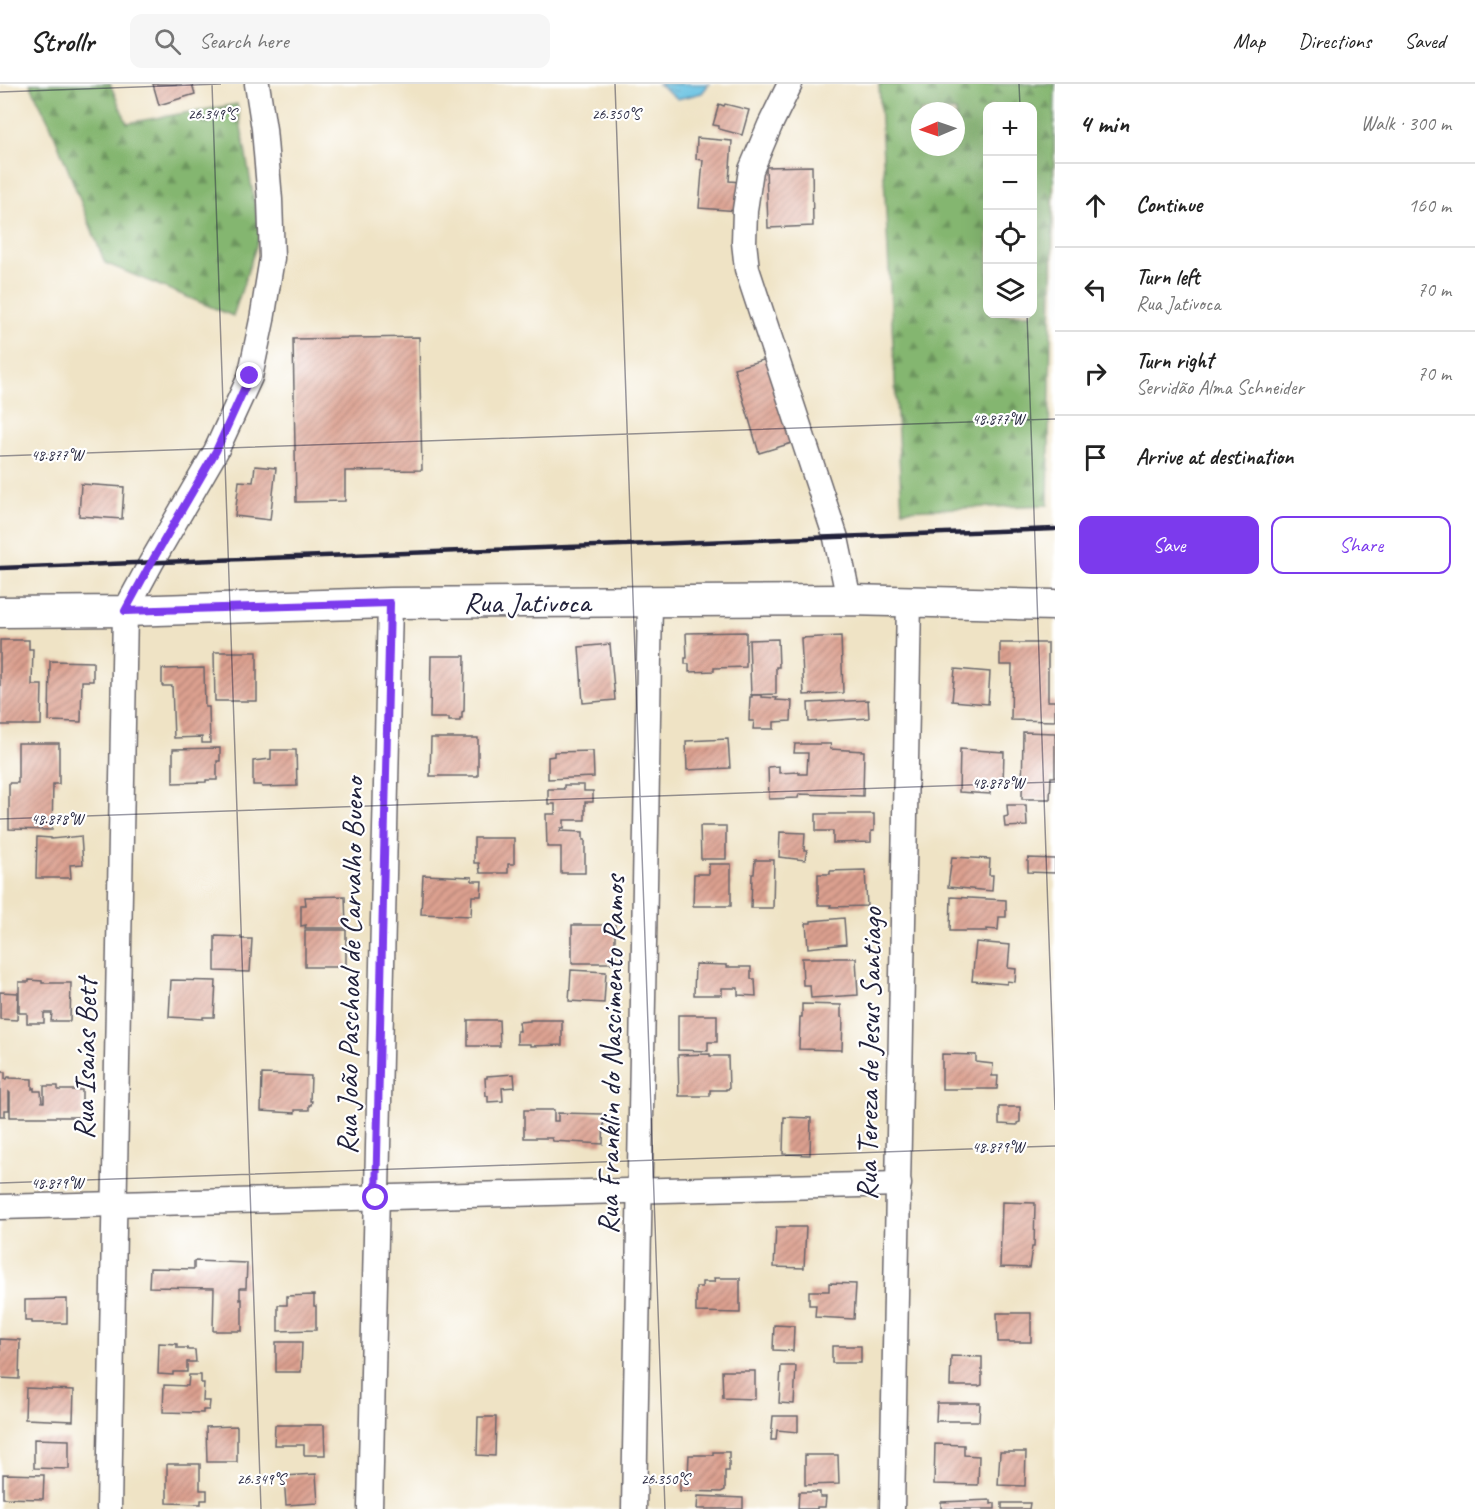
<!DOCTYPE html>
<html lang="en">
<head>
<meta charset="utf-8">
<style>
  body { margin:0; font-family:Caveat,sans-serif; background:#f6f6f6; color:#222 }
  .controls { position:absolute; right:18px; top:18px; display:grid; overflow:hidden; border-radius:12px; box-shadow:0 6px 24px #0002 }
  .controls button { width:54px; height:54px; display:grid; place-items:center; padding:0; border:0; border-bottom:2px solid #e0e0e0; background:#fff; color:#222; font:30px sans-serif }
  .compass { position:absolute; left:911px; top:18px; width:54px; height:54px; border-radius:50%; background:#fff; box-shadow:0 6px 24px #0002; rotate:268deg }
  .stop { position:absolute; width:18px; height:18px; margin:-14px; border:4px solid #7c3aed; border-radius:50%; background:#fff }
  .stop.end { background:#7c3aed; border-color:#fff; box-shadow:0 2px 6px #0008 }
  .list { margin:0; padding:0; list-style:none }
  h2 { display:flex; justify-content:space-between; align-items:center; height:78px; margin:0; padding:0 24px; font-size:26px }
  h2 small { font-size:20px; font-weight:400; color:#767676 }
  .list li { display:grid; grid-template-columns:39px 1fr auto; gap:18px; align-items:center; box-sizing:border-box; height:84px; padding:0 24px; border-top:2px solid #e0e0e0 }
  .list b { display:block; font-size:22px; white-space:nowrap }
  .list p { margin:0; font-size:20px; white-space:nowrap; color:#767676 }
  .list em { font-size:20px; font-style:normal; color:#767676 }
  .actions { display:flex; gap:12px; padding:18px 24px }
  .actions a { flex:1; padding:14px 0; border:2px solid #7c3aed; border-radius:12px; text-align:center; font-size:21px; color:#7c3aed }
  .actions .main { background:#7c3aed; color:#fff }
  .icon { flex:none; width:33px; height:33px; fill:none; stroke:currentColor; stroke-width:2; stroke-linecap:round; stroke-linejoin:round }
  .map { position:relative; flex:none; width:1055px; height:1425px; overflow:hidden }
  header { display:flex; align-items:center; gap:36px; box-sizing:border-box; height:84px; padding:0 30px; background:#fff; border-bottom:2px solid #e0e0e0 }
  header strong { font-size:28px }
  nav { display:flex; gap:33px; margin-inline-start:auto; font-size:21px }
  .search { width:420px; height:54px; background:#f6f6f6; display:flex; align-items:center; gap:15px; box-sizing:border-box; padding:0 21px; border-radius:12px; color:#767676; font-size:22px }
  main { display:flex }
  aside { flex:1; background:#fff }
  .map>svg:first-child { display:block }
  .forest { fill:url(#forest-firs); stroke:#536c56; stroke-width:1.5; fill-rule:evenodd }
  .water { fill:url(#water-ripples); stroke:#42718e; stroke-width:1.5 }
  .building { fill:url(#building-hatch) }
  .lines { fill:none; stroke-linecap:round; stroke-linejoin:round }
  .minor-casing { stroke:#6a666b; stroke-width:27 }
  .tertiary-casing { stroke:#6a666b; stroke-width:33 }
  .minor { stroke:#fff; stroke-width:24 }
  .tertiary { stroke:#fff; stroke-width:30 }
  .rail { stroke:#22223b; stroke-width:4.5 }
  .route { stroke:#7c3aed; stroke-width:8 }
  .ticks { fill:none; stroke:#22223b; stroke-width:1.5; stroke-opacity:0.45 }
  .labels { text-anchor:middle; stroke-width:4.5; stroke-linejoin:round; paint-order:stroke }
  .street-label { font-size:30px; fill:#22223b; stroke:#fff }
  .ticks-label { font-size:15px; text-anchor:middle; fill:#22223b; stroke:#fff; stroke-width:4.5; stroke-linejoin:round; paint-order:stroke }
</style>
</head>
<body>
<header>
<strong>Strollr</strong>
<div class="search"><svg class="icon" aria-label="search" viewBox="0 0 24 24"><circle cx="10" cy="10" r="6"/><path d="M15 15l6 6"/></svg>Search here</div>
<nav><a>Map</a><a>Directions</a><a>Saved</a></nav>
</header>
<main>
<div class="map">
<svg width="1055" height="1425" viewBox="0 0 1055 1425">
  <defs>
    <pattern id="forest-firs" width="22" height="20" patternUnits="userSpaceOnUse" patternTransform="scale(1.5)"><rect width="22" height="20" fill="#84b670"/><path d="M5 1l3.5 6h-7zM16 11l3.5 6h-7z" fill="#6c945d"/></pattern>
    <pattern id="water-ripples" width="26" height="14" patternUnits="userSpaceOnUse" patternTransform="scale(1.5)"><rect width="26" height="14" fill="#63c0e1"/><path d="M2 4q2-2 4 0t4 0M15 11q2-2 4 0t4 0" fill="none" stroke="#519cb8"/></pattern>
    <pattern id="building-hatch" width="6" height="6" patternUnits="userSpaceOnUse" patternTransform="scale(1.5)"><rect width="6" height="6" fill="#dca08f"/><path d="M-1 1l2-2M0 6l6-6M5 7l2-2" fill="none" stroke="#b28276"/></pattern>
  </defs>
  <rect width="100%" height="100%" fill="#fff"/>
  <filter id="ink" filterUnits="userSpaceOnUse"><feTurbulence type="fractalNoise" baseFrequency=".0167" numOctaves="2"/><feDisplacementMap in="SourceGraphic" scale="12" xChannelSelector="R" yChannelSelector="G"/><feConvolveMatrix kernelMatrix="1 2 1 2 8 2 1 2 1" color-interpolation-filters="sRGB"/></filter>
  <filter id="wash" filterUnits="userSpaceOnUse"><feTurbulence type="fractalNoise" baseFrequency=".008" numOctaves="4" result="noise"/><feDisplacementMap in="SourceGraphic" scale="24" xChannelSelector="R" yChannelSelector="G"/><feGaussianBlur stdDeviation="1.35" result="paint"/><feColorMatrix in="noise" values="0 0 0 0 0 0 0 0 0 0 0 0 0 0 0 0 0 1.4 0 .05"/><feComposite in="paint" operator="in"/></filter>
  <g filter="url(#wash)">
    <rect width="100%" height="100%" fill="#efe3c5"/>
    <g class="forest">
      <path d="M30,0h80l17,39 110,-19 23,130 -27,82 -128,-53 -55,-139z"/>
      <path d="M879,0h176l-7,421 -146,5zM988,22h44v208h-44zM920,27h36v36h-36z"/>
    </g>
    <path class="water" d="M658,0h51l-7,9 -24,6z"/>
    <g id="blocks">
      <g class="building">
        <path d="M153,0h39l3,10 -36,11z"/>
        <path d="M719,20l5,2 1,-2 24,6 -7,25 -23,-6v-3l-6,-1z"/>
        <path d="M697,54l35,3 -3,40 12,1 -2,29 -40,-3 4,-48 -7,-1z"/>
        <path d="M812,82l1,60 -45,2 -2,-61z"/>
        <path d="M419,253l3,133 -77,1v30l-49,1 -3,-163z"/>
        <path d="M767,275l25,84 -33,10 -25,-85z"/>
        <path d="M255,382l21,2 -6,52 -35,-4 4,-35 14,1z"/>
        <path d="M81,400l43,3 -2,32 -43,-3z"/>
        <path d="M746,548v35l-32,1v3l-25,1v-8h-4v-6h2l-1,-25z"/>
        <path d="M841,552l2,57 -39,2 -3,-57z"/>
        <path d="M778,555l1,28h-3v27l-25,1 -2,-55z"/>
        <path d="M0,556h29v9h4l-1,36h10l-1,40h-41z"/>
        <path d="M1000,559h48v58h7v20l-44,-1 1,-55h-12z"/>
        <path d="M610,560l5,56 -32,3 -4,-56z"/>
        <path d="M214,568h43v49h-42z"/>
        <path d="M431,572h34l-1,55 -2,1v6h-2v3h-11v-3h-19z"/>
        <path d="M50,577l43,1v19h-11l-1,41 -32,-1z"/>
        <path d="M204,584l1,39h4l1,36h-8v-6l-28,1 -2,-52h-10v-17z"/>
        <path d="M955,585l35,3 -2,32 -36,-3z"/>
        <path d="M752,611h9v2l16,1 -1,2 16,1 -1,20 -17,1v7h-21l1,-8h-5l1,-24h2z"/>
        <path d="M868,616l1,18 -60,4 -1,-19z"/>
        <path d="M1023,648l32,1v44h-4l-1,22h-28z"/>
        <path d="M431,654h47v38h-48z"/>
        <path d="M728,655l2,29 -43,2 -1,-29z"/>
        <path d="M18,659h41v41h-6l-1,46 -43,-1v-46h9z"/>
        <path d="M795,660h36l-1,5 34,2 -1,45 -64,-2 -1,4 -29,1 -1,-32 11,-1v7l20,-1v2h8l1,-21h-14z"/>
        <path d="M220,664v13h-3v19h-11v2l-33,1v-34z"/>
        <path d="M960,665l44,3 -1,30 -12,-1 -1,13 -31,-2z"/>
        <path d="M271,666h25l1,36 -35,1 -1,-2h-8v-24l18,-2z"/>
        <path d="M593,667l1,26 -46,2v-22l6,-1v-4z"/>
        <path d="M564,701h20v6h9v11h-8v18h-21v8h-3l-1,3 23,1v8h2v33h-24v-26h-14l-1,-33h9v-10h-7v-15h16z"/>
        <path d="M1007,721h19l1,21 -22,1 -1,-10 4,-1z"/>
        <path d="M816,730h58v17h-3v11l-38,1v-12h-17z"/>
        <path d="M700,742h26v33h-25z"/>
        <path d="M780,748l25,1 -1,17h3l-2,10 -26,-3z"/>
        <path d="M81,752l2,28 -13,1 1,13h-35l1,-41 14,1v1z"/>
        <path d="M474,754h40v26h-6v9h-28l-1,-10h-5z"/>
        <path d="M952,773l38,2 -1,16h4l-1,16 -44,-4z"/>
        <path d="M1028,774l27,1v14l-27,-1z"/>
        <path d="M755,776h19l-1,48h-22l1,-34h2z"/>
        <path d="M709,780h22v42h-38l1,-32h15z"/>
        <path d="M865,786l2,36 -37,1 1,-2h-13v-31h12v-3z"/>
        <path d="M423,791l49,2v4h10l-1,15h-9l-1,20 -50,-2z"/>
        <path d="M345,812l1,32h-41l1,-3 -5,1v-21h5l-1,-8z"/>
        <path d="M951,813l55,3v17h-7l-1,13 -11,-1v2h-37z"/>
        <path d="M844,834l2,26 -38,4 -2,-25h5v-2z"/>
        <rect x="572" y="841" width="43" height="38"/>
        <rect x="305" y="846" width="41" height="37"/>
        <path d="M215,852l26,1v2h11l-2,33 -35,-1z"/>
        <path d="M976,858l34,3 -2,23 8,1 -1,13 -8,-1v3l-35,-3z"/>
        <path d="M802,874h54l2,37 -47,3 -1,-13h-7z"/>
        <path d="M695,880l32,1v2h24v12h4l1,17 -18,-1v-7h-16v7h-28z"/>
        <path d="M571,886l35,2 -2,31 -35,-2z"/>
        <path d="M29,896l13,1v2h29l-1,38h-19l1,-8h-8v10h-17v-10h-8v-31h10z"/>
        <path d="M171,896l45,1 -2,36h-11v2l-34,-2z"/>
        <path d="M0,908l18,1 -1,27 -17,-1z"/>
        <path d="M802,920l39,1v12l2,1 -1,32 -43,-1 1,-32h2z"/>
        <path d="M678,931h39v27h-9v9l-30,-1z"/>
        <path d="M468,936h31l1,26h-32z"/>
        <path d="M530,936h32v25l-32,1v-2h-13v-13h3l-1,-9 11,-1z"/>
        <path d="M710,970v2h18l1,33h-3v1h-16v6h-31l-1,-41z"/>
        <path d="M942,970l34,1v7l17,2 -1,12h6l-1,13h-55z"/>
        <path d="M0,988h5v7h2l1,-2h2v1l22,1v10l2,-1v3h7l1,11h2v-16h14v4h24v27h-72v-24l-1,-1v18h-4v6h-5z"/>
        <path d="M262,990l49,2 -1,25h2l-1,4h-2v5h-14v3l-34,-2z"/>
        <path d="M514,990l1,13 -13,1 1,13 -15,1v-6h-2l-1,-18h2v-2z"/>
        <path d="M999,1023h21v15l-3,1v2l-18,-1z"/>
        <path d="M524,1026h30v11h4v-8l46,1 -1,30 -50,-3 -1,-3h-28z"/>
        <path d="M784,1033l27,1 -1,37 -27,-1z"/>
        <path d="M1002,1118l33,1 -1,44h-2l-3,21 -29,-1z"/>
        <path d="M776,1143h30l-2,41 -30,-1z"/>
        <path d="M194,1177l53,2 -1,25h-6v12l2,-1v32h-29l1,-43 -65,-1 1,-19 44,1z"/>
        <path d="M714,1194h26v35l-44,-1v-25h6v-5h13z"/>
        <path d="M829,1199l27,1 -2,35 -39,-2 1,-12h-7v-14h20z"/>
        <path d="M314,1211v11h2v24l-38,1v-26h9v-9z"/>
        <path d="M67,1215v24h-35v-2h-7v-21z"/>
        <path d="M997,1229h34v29h-33z"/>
        <path d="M774,1241l20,1 -1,25 -20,-1z"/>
        <path d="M0,1255l20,1 -1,39 -19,-1z"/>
        <path d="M276,1258h26l-1,30h-25z"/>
        <path d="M159,1259l18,1v4h10l1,2h7l1,12h-9v10h-14v3l-15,-1z"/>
        <rect x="832" y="1262" width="29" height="17"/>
        <path d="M951,1272l31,1v28l-3,1h-29z"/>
        <path d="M781,1282h15l-2,38 -15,-1z"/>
        <path d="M722,1287h33v28l-32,-1z"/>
        <path d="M189,1291h12v8h3l-1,18h7l-1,9h-6v3l-40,-1 1,-27 24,1z"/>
        <path d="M26,1304l48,2 -1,31 -48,-2z"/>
        <path d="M937,1319h43l-1,18h-43z"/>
        <path d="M773,1332h25v16l-21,-2 -1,10h-5z"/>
        <path d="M478,1333h18l-1,39 -18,-1z"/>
        <path d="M275,1341h49l1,30h-21v-10h-30z"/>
        <path d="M237,1342v36h-30l-1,-35z"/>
        <path d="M34,1355l35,1v29l-35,-1z"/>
        <path d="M935,1360l29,1v10l15,1 -1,29 -44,-1z"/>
        <path d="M713,1368h16v19h-4v19l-4,2 -41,-1v-15h8l1,-21h24z"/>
        <path d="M1000,1368h26l-1,34 -27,-1z"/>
        <path d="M805,1371h33l1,29 -34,1z"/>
        <path d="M167,1380h33v26h7v10h-6v4l-34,-1z"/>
        <path d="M3,1390l41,1 -1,24 -40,-1z"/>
        <path d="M316,1390l2,29 -32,2 -2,-29z"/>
        <path d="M799,1408h21v5h6l-1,10h-8v2h-19z"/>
        <path d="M698,1412l45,2v11h-46z"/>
        <path d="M991,1416v4l4,-1v6h-54v-7z"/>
        <path d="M1002,1419h28l-1,6h-27z"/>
      </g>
    </g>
  </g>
  <g filter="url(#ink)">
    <use href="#blocks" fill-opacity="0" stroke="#6a666b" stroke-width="1.5"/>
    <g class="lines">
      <defs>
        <g id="minor">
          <path d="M790,0l-20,41 -19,45 -6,40 -1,32 3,27 89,269 13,62"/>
          <path d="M0,1123l899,-23"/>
          <path d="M109,1425l16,-898 26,-48 65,-112 34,-74 12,-57 10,-62 -2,-58 -6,-71 -7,-45"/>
          <path d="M370,1425l20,-906"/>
          <path d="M634,1425l16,-907"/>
          <path d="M892,1425l17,-908"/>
        </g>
        <path id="tertiary" d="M0,528l125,-1 265,-8 135,-1 324,-2 206,5"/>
      </defs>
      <use href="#minor" class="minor-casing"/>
      <use href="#tertiary" class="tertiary-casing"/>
      <use href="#minor" class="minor"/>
      <use href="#tertiary" class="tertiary"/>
      <path class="rail" d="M0,484l1055,-39"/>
    </g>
  </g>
  <g class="lines" filter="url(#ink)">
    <path class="route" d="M250,292l-34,75 -65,112 -26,48 265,-8 -14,595"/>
  </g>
  <path class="ticks" d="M212,0l49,1425M615,0l50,1425M1019,0l1,22M0,8l221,-8M1027,230l28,796M0,372l1055,-37M0,735l1055,-37M0,1099l1055,-37"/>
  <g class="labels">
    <g class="street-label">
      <text x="527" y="528">Rua Jativoca</text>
      <text transform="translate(350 882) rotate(-89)" y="10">Rua João Paschoal de Carvalho Bueno</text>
      <text transform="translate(869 970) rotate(-89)" y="10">Rua Tereza de Jesus Santiago</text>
      <text transform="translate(611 971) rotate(-89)" y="10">Rua Franklin do Nascimento Ramos</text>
      <text transform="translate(85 975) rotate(-89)" y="10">Rua Isaías Bett</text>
    </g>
  </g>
  <g class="ticks-label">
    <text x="212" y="35">26.349°S</text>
    <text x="616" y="35">26.350°S</text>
    <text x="998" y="340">48.877°W</text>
    <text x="57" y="376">48.877°W</text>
    <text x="998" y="704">48.878°W</text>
    <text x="57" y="740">48.878°W</text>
    <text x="998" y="1068">48.879°W</text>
    <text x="57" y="1104">48.879°W</text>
    <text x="261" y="1400">26.349°S</text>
    <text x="665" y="1400">26.350°S</text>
  </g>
</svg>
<div class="controls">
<button>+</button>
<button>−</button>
<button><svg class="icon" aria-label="locate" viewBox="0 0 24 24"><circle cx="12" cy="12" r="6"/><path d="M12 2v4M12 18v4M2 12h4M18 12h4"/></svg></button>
<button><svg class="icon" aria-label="layers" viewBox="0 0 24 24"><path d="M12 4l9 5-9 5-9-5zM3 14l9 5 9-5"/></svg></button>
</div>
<svg class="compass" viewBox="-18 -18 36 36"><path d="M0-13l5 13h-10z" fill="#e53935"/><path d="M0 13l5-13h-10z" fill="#767676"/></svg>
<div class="stop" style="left:376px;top:1114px"></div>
<div class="stop end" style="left:250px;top:292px"></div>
</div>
<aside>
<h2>4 min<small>Walk · 300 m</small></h2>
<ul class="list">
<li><svg class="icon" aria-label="ahead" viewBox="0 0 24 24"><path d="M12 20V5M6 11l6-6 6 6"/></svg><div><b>Continue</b></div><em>160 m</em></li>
<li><svg class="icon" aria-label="left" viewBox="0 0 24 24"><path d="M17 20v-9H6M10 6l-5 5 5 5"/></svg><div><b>Turn left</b><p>Rua Jativoca</p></div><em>70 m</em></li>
<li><svg class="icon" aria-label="right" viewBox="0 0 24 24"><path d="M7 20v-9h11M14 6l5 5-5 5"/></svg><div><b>Turn right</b><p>Servidão Alma Schneider</p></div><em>70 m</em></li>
<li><svg class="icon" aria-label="arrive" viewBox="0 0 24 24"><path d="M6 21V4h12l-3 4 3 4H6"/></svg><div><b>Arrive at destination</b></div></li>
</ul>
<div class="actions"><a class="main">Save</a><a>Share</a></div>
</aside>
</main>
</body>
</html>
